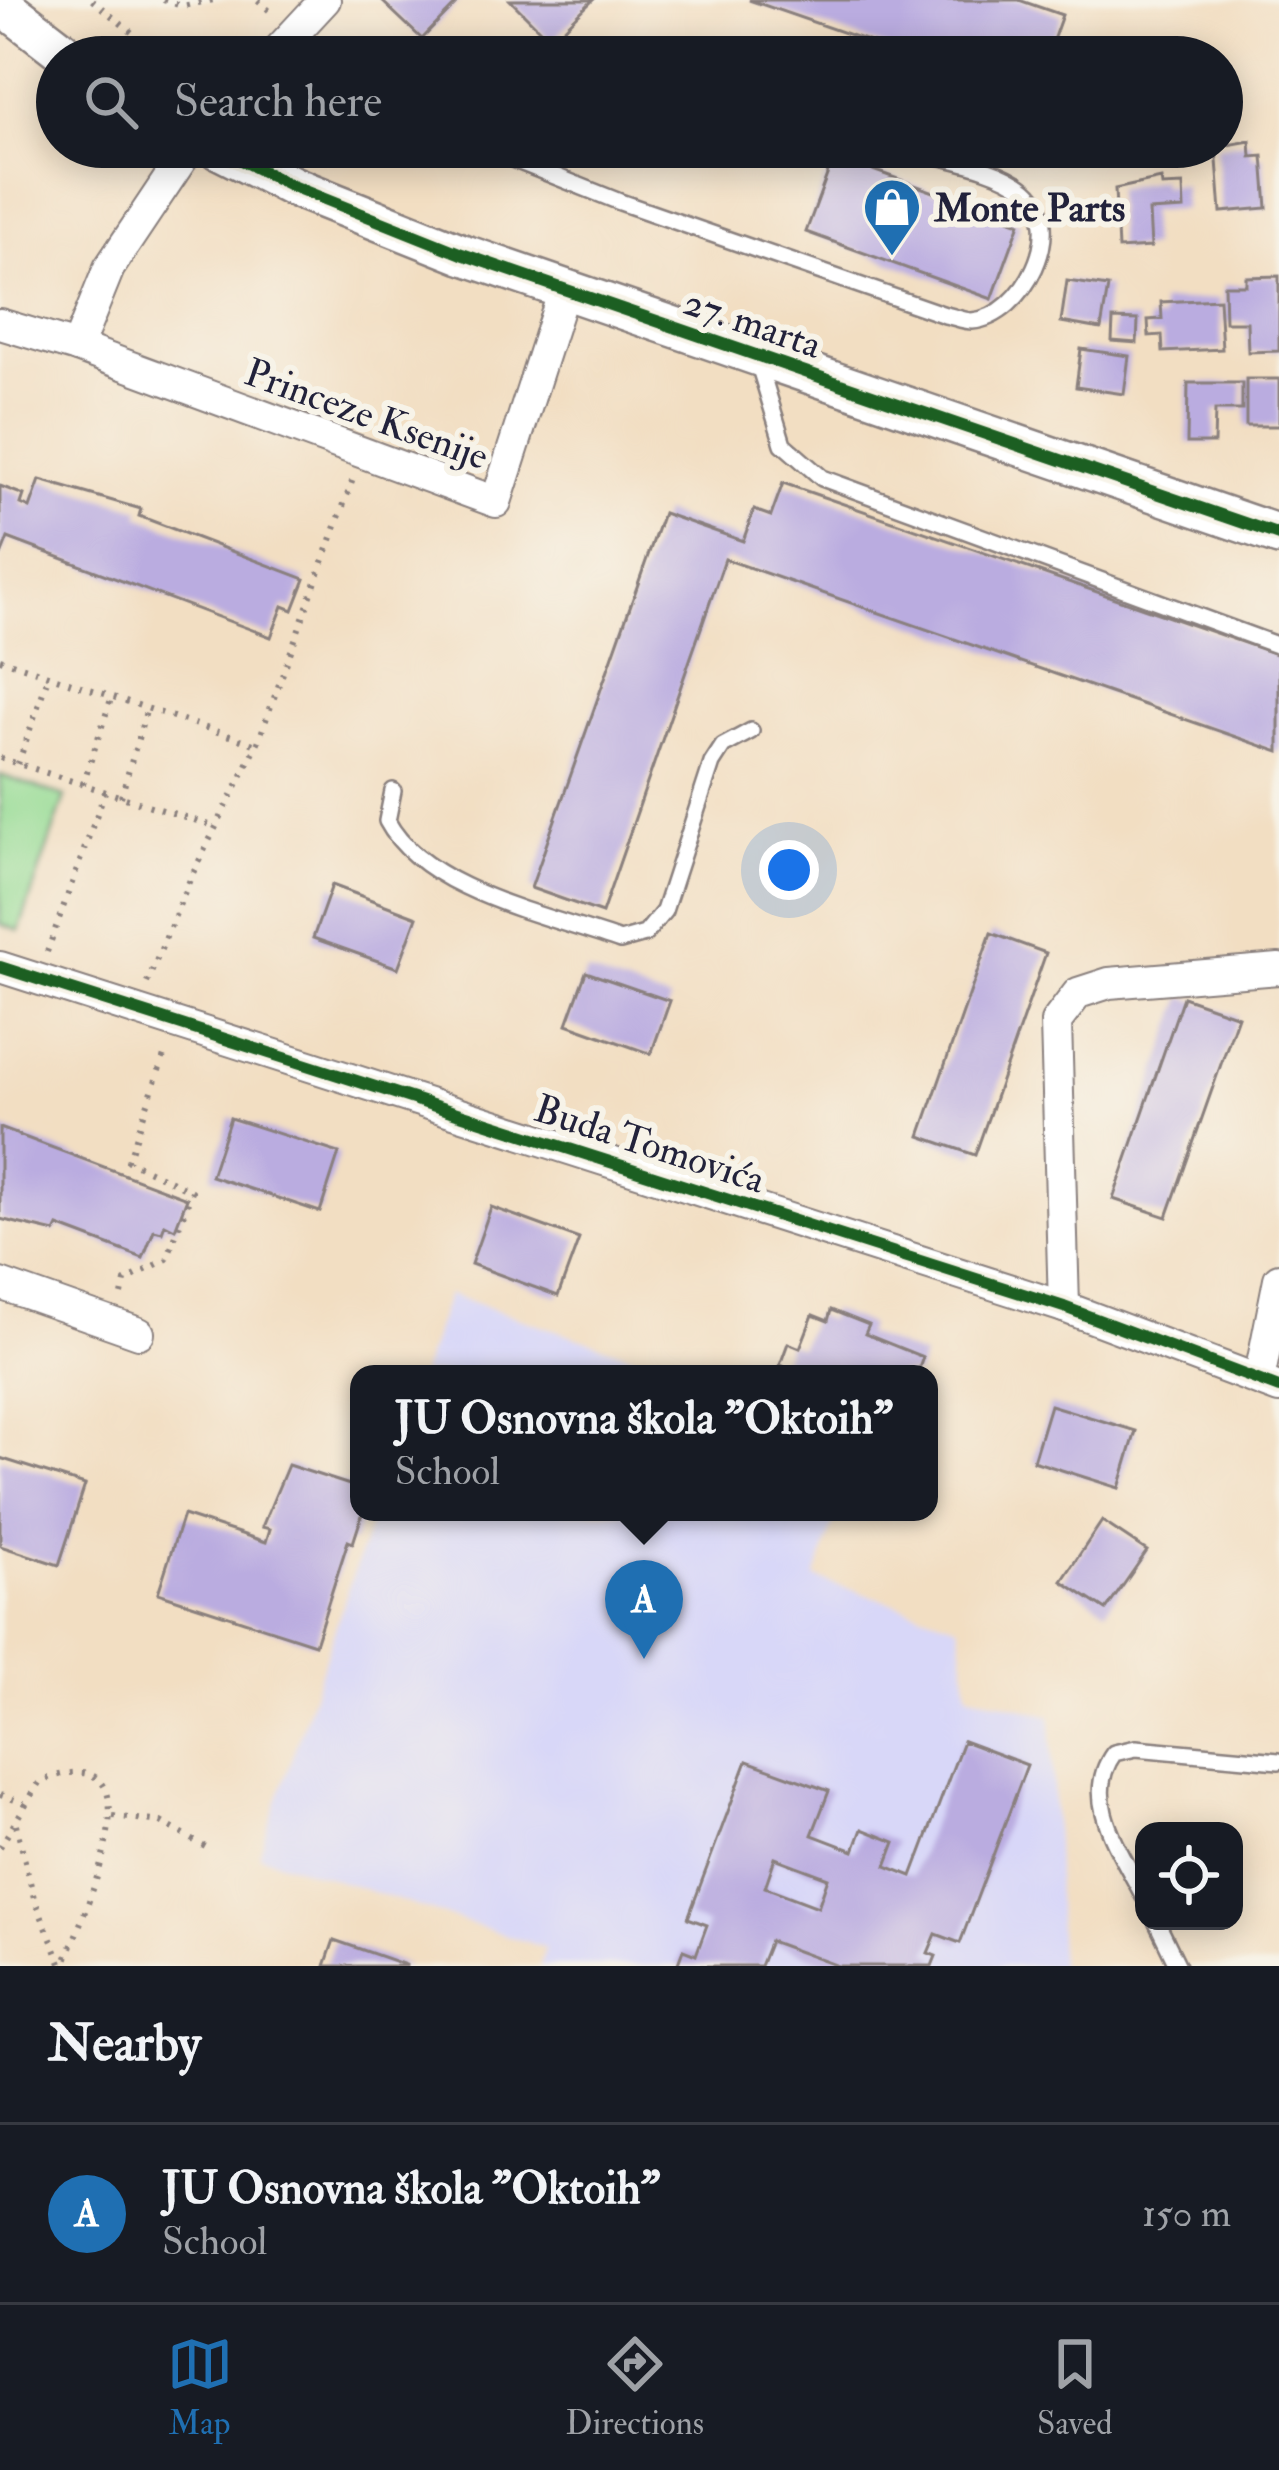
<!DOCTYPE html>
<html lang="en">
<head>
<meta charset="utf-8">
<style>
  body { margin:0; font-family:"IM FELL Double Pica",serif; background:#242831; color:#f1f3f6 }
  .controls { position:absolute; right:36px; bottom:36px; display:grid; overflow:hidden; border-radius:24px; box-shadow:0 6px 30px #0003 }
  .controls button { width:108px; height:108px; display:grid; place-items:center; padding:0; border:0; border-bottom:3px solid #363941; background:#171b24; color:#f1f3f6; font:60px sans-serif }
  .you { position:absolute; left:789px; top:870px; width:42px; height:42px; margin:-30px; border:9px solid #fff; border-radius:50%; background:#1a73e8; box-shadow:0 0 0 18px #1a73e833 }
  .badge { display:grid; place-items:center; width:78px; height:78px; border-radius:50%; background:#1f6fb2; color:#fff; font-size:39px; font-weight:700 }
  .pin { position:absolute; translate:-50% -99px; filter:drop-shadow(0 3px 6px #0008) }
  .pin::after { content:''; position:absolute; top:63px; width:42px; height:36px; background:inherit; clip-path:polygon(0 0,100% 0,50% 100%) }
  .popup { position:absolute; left:350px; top:1365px; width:588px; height:156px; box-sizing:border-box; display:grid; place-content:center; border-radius:24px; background:#171b24; filter:drop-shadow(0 3px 9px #0005); font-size:39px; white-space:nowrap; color:#9ea1a6 }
  .popup b { font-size:45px; color:#f1f3f6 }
  .popup::after { content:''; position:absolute; left:50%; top:100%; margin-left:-24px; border:24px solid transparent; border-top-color:#171b24 }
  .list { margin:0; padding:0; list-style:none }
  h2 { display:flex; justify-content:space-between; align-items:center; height:156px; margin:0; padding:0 48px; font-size:51px }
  h2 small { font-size:39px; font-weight:400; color:#9ea1a6 }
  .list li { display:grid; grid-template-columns:78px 1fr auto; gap:36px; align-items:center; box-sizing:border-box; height:180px; padding:0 48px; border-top:3px solid #363941 }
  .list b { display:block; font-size:45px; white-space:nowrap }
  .list p { margin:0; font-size:39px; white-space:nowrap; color:#9ea1a6 }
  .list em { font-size:39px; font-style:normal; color:#9ea1a6 }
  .icon { flex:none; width:66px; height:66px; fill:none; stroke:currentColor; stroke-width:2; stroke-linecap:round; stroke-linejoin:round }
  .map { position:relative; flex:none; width:1279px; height:1966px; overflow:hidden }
  .search { position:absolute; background:#171b24; box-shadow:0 6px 30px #0003; left:36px; right:36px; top:36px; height:132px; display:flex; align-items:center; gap:30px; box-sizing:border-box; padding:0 42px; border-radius:66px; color:#9ea1a6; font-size:45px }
  .sheet { height:336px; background:#171b24 }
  nav { display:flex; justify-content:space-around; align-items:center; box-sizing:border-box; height:168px; border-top:3px solid #363941; background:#171b24; font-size:33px; color:#9ea1a6 }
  nav a { display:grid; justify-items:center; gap:6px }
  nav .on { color:#1f6fb2 }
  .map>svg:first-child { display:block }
  .built { fill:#d8d7f8 }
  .green { fill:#96db94; stroke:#5c7e68; stroke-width:3 }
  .building { fill:#baace0; fill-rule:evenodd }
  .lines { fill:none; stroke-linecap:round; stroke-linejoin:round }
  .service-casing { stroke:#8a807e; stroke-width:20 }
  .minor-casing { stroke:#8a807e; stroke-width:34 }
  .tertiary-casing { stroke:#8a807e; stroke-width:44 }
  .path { stroke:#8a807e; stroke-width:6; stroke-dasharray:3 9; stroke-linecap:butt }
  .service { stroke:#fff; stroke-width:15 }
  .minor { stroke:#fff; stroke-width:30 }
  .tertiary { stroke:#fff; stroke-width:39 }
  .cycleway-casing { stroke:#f7f3e8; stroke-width:20 }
  .cycleway { stroke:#1b5e20; stroke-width:12 }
  .labels { text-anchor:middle; stroke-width:12; stroke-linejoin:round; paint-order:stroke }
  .poi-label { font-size:39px; font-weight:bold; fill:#22223b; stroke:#f7f3e8; text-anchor:start }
  .street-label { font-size:39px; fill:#22223b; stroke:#f7f3e8 }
</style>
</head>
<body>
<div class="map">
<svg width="1279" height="1966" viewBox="0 0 1279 1966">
  <rect width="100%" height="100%" fill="#f7f3e8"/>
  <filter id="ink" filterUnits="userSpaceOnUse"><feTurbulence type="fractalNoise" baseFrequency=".00833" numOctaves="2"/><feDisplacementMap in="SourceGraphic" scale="24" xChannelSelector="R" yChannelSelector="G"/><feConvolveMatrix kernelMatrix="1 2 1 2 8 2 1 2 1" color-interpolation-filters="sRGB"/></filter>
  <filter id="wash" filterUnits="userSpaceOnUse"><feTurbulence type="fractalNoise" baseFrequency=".004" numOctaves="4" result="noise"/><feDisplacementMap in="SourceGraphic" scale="48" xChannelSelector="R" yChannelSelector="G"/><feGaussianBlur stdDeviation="2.7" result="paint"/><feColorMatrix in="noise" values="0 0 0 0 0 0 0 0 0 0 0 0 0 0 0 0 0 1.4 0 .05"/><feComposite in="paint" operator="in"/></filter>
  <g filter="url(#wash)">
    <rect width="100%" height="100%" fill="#f2dec2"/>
    <g class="built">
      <path d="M448,1294l238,80h-265z"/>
      <path d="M374,1512h463l-22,66 144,47 9,68 83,23 8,250h-519l5,-18 -286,-93z"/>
    </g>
    <path class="green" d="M0,775l65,22 -46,134 -19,-7z"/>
    <g id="blocks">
      <g class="building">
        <path d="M381,0h79l-38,39z"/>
        <path d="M510,0h83l-42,41z"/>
        <path d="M749,0h270l43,15 -15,42h-133z"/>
        <path d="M1250,141l1,16 12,-1 4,52 -46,4 -5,-65z"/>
        <path d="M834,156l186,67 -28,76 -186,-67z"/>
        <path d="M1161,179l1,7 21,-1 1,24 -35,2 2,36 -33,2 -3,-60z"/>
        <path d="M1279,276v75l-31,1 -1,-30h-22l-1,-37h22v-8z"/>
        <path d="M1067,281l41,6 -7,42 -40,-7z"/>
        <path d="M1219,299l3,50 -59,3 -1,-17 -13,1 -1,-16 14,-1 -1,-17z"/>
        <path d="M1113,319l25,1 -1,23 -25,-2z"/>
        <path d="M1081,349l48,7 -5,38 -48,-7z"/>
        <rect x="1246" y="379" width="33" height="47"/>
        <path d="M1188,383h54v27h-27l-1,33h-27z"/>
        <path d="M40,480l101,29 -2,7 166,63 -12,31 -10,-4 -12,31 -263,-99 -8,20v-72l24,9 -3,9 9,4z"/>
        <path d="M783,483l496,172v97l-554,-193 -123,354 -71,-25 132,-375 80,28 11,-31 17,6z"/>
        <path d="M332,885l85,32 -19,51 -85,-30z"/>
        <path d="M991,933l55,20 -71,202 -55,-19z"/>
        <path d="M586,972l84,29 -19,53 -84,-30z"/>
        <path d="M1183,997l55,19 -71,201 -54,-18z"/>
        <path d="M230,1118l109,35 -19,59 -109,-36z"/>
        <path d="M0,1128l187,70 -12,31 -10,-5 -3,8 -8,-2 -11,28 -85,-32 -3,6 -55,-13z"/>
        <path d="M491,1207l88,32 -21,57 -87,-32z"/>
        <path d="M831,1310l38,15 -4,9 58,23 -6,17h-115l-22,-9 8,-22 12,5 13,-33 15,6z"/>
        <path d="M1050,1405l86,26 -17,57 -86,-27z"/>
        <path d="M0,1458l85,27 -26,80 -59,-19z"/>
        <path d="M288,1465l71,23 4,24 -10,31 -5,-2 -33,103 -157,-51 25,-78 83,27 4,-13 -8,-2z"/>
        <path d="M1102,1521l45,30 -41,59 -44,-29z"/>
        <path d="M963,1741l64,24 -67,178 -24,-9 -8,19 8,3 -4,10h-94l-68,-25 -10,25h-83l6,-16 13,5 11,-30 -19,-7 59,-157 82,30 -17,44 42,16 8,-22 33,13 -9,24 26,10zM775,1858l53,20 -10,29 -53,-20z"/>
        <path d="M334,1940l72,25v1h-81z"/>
      </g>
    </g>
  </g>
  <g filter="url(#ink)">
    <use href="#blocks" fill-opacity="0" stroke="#8a807e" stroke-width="3"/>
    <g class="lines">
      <defs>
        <g id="service">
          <path d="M293,34l32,23"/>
          <path d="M482,147l138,55 325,113c7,1 19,6 27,6 52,-4 97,-94 54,-131 -29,-25 -88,-32 -124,-43"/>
          <path d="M757,358l26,86 39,34 457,168"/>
          <path d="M393,791l-6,30c37,70 160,94 233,120l25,-7 19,-23 48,-148 11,-17 28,-15"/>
          <path d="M1144,1897c-22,-44 -64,-98 -30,-144l22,-5 143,13"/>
          <path d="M1156,1921l22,45"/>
        </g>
        <g id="minor">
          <path d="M272,57l53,-57"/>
          <path d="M0,324l77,23 419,155 68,-212"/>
          <path d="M77,347l32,-79 81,-121"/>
          <path d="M0,967l1064,340 215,81"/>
          <path d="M0,1284l139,49"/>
          <path d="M1064,1307l-8,-285 22,-29 31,-10 170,-14"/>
          <path d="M1259,1380l20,-101"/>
        </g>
        <g id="tertiary">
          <path d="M0,3l70,54"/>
          <path d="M215,147l77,39 170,68 817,281"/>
        </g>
      </defs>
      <use href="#service" class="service-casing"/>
      <use href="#minor" class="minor-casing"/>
      <use href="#tertiary" class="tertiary-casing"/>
      <g class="path">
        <path d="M92,0l70,57"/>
        <path d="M163,0l19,6 32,-6"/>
        <path d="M258,0l15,14"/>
        <path d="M0,659l257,86"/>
        <path d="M0,758l216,69"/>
        <path d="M18,764l31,-89"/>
        <path d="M83,784l29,-88"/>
        <path d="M121,797l26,-89"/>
        <path d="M47,952l58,-160"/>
        <path d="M147,983l44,-106 66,-132 96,-266"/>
        <path d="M122,1295l3,-14 42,-22 25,-68 -64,-30 38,-111"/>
        <path d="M0,1795l24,8"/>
        <path d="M113,1816l48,6 46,26"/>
        <path d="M16,1824l18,74 28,68"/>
        <path d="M0,1847l40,-66c132,-50 39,140 24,185"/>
      </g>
      <use href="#service" class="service"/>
      <use href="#minor" class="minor"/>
      <use href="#tertiary" class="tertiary"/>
      <defs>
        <g id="cycleway">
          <path d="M215,147l77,39 170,68 817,281"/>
          <path d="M0,967l1064,340 215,81"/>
        </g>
      </defs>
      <use href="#cycleway" class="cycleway-casing"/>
      <use href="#cycleway" class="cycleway"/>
    </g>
  </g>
  <defs>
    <symbol id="shop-pin" viewBox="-11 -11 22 30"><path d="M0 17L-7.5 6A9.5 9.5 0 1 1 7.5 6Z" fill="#1f6fb2" stroke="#f7f3e8"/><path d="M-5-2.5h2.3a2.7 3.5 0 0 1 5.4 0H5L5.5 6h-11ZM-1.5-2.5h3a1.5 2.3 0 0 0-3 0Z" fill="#fff"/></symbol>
  </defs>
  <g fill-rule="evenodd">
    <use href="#shop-pin" x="859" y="174" width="66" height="90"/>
  </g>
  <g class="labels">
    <g class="poi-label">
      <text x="934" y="221">Monte Parts</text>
    </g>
    <g class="street-label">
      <text transform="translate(753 322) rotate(19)" y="14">27. marta</text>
      <text transform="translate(367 413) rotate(20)" y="14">Princeze Ksenije</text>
      <text transform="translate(650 1143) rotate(18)" y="14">Buda Tomovića</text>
    </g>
  </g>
</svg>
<div class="controls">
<button><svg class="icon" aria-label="locate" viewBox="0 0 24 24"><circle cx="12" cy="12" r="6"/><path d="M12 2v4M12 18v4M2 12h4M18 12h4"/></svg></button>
</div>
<div class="you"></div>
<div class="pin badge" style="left:644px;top:1659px">A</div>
<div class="popup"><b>JU Osnovna škola &quot;Oktoih&quot;</b>School</div>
<div class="search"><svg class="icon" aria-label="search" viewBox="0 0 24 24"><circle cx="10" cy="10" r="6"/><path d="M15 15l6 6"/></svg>Search here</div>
</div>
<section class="sheet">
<h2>Nearby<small></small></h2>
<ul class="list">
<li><span class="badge">A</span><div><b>JU Osnovna škola &quot;Oktoih&quot;</b><p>School</p></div><em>150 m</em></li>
</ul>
</section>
<nav>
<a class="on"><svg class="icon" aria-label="map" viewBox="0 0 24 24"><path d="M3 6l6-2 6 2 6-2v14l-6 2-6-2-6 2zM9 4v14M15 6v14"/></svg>Map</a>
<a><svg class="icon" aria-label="directions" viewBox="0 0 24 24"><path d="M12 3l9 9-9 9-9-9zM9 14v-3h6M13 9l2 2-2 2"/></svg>Directions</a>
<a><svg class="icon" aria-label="saved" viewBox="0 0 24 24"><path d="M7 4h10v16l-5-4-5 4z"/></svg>Saved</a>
</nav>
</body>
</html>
